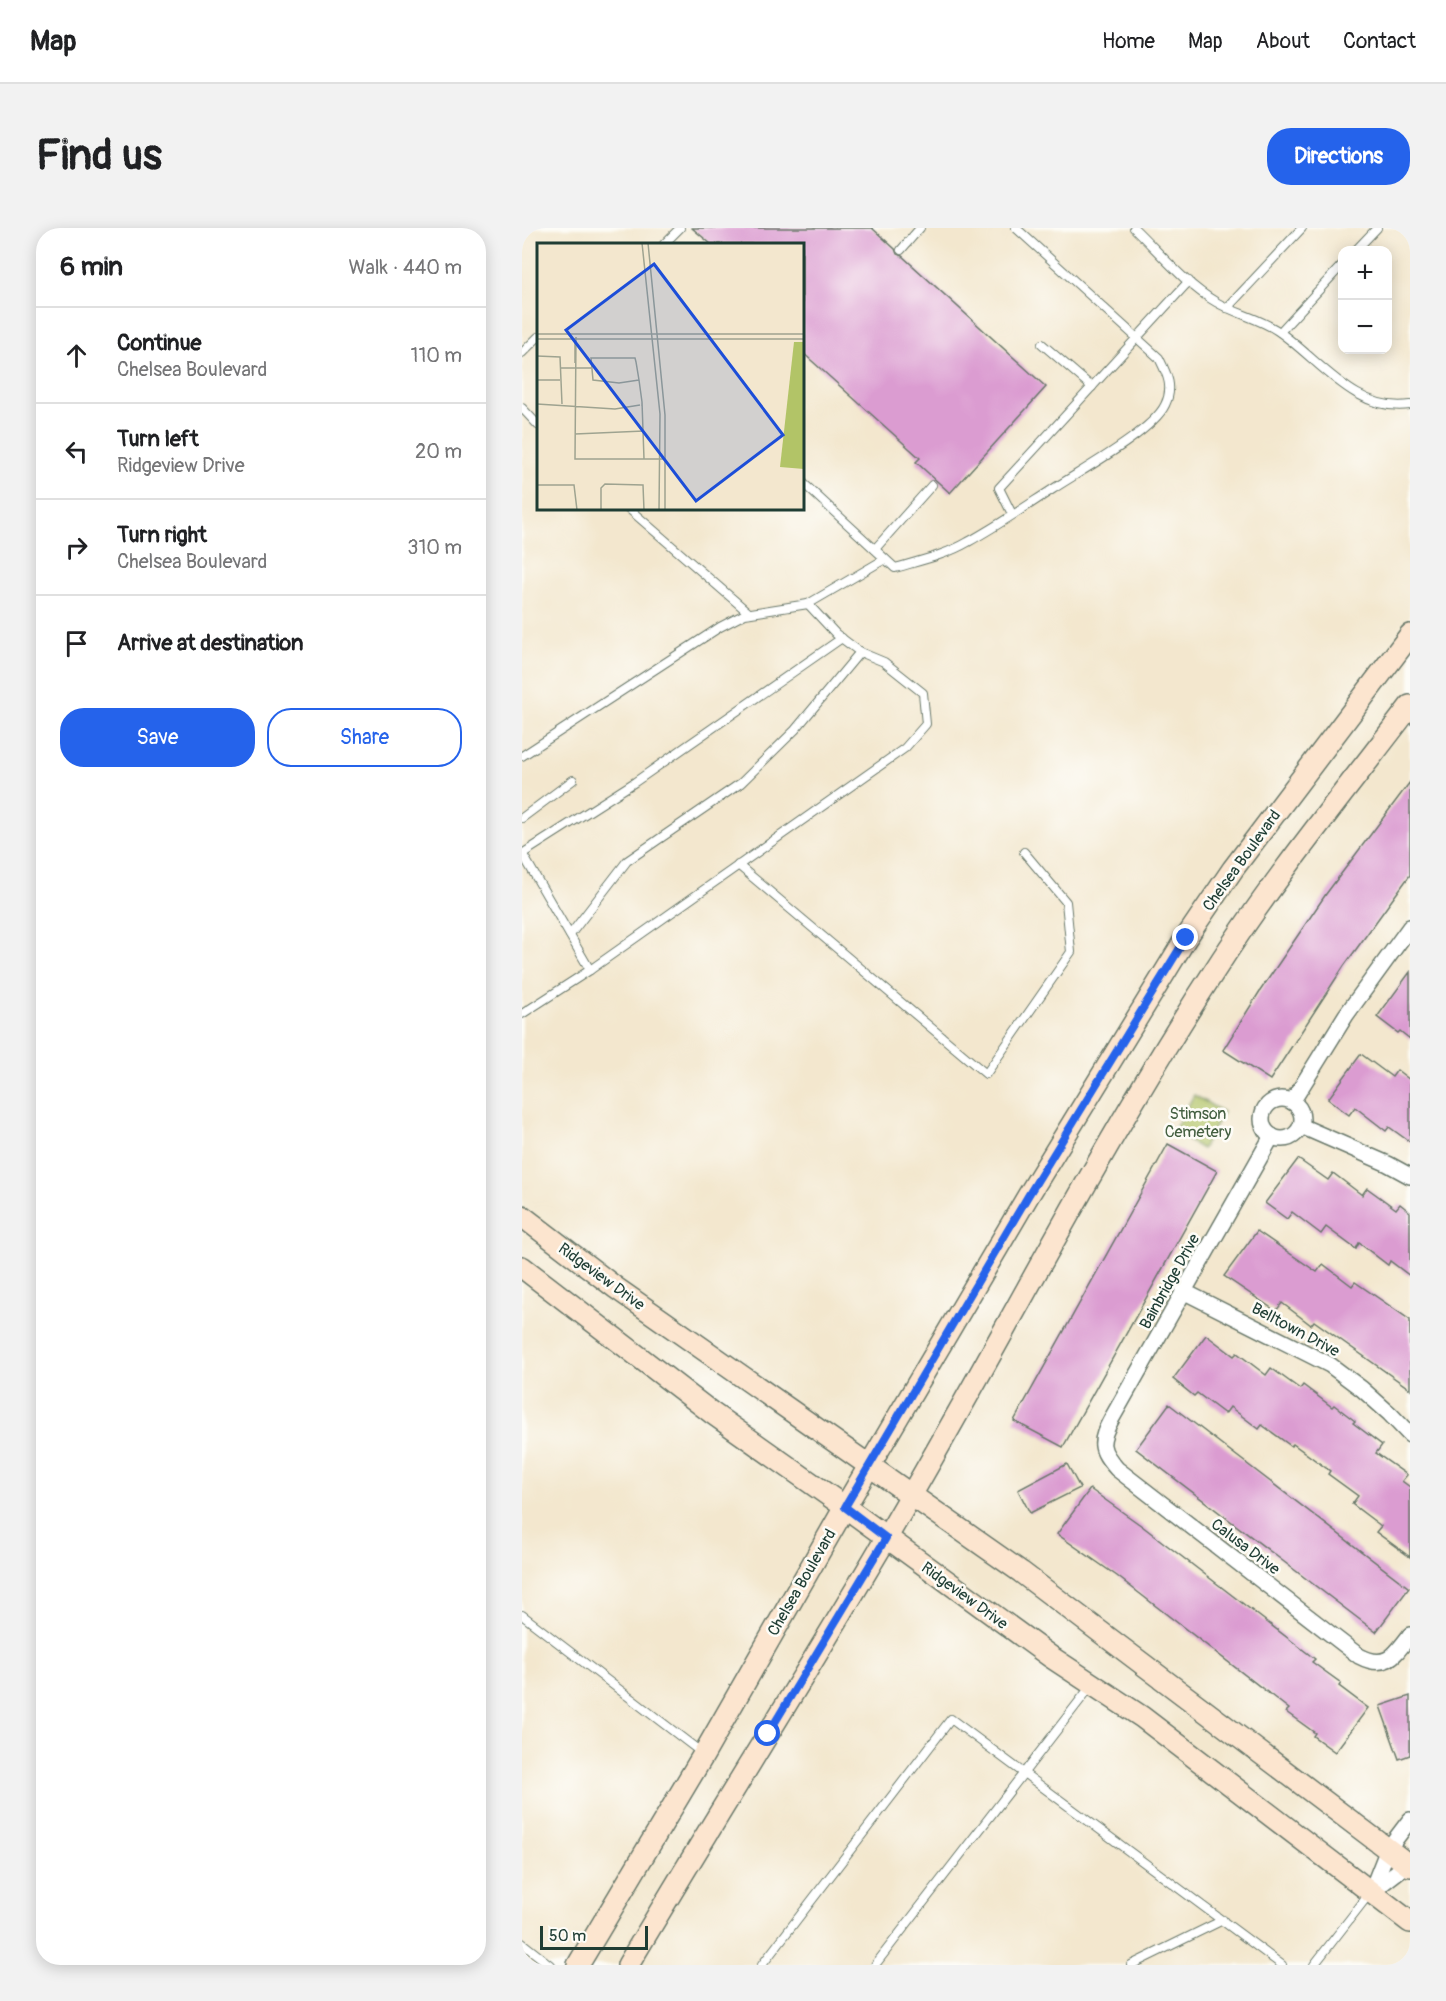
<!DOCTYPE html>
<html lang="en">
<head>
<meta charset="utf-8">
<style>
  body { margin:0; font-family:Pangolin,sans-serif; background:#f2f2f2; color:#202124 }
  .controls { position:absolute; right:18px; top:18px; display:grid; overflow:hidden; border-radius:12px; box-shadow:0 3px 15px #0003 }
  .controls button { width:54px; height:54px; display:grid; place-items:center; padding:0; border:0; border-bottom:2px solid #e0e0e0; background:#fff; color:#202124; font:30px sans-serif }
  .scale { position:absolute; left:18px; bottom:15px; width:108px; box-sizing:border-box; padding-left:6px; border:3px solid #1f3d34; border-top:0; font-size:16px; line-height:21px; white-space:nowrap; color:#1f3d34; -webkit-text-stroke:4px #fdfcf7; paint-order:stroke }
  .stop { position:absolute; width:18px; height:18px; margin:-14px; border:4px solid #2563eb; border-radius:50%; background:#fff }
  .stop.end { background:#2563eb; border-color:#fff; box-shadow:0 2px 6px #0008 }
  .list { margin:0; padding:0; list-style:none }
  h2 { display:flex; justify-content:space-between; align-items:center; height:78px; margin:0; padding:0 24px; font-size:26px }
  h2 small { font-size:20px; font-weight:400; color:#757577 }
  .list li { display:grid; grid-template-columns:39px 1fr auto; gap:18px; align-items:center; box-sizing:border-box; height:96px; padding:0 24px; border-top:2px solid #e0e0e0 }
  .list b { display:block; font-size:22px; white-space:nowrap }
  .list p { margin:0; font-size:20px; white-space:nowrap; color:#757577 }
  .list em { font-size:20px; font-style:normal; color:#757577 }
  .actions { display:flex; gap:12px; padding:18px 24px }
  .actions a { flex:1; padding:14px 0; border:2px solid #2563eb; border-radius:24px; text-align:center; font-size:21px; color:#2563eb }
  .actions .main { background:#2563eb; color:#fff }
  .icon { flex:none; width:33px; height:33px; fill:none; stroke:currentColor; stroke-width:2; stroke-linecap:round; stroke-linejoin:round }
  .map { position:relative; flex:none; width:888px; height:1737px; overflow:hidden; border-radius:24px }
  header { display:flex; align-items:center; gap:36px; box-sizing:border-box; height:84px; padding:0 30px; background:#fff; border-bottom:2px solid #e0e0e0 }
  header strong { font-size:28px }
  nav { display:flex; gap:33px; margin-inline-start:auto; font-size:21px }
  .intro { display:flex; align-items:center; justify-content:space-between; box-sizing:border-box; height:144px; padding:0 36px }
  h1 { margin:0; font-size:42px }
  .button { padding:15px 27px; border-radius:24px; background:#2563eb; color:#fff; font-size:21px; font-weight:700 }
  main { display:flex; gap:36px; padding:0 36px }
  aside { flex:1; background:#fff; border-radius:24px; box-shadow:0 3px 15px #0003 }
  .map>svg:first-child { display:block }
  .green { fill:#b2c467; stroke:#68804e; stroke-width:1.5 }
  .building { fill:#db9cd1 }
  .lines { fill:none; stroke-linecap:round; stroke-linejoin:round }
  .service-casing { stroke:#69786a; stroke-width:10 }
  .minor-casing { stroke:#69786a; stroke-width:18 }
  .secondary-casing { stroke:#69786a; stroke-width:24 }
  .service { stroke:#fff; stroke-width:8 }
  .minor { stroke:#fff; stroke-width:15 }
  .secondary { stroke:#fce5cf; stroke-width:21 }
  .route { stroke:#2563eb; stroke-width:8 }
  .labels { text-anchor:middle; stroke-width:5; stroke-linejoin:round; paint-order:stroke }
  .street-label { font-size:16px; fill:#1f3d34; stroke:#fdfcf7 }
  .park-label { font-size:16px; fill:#445f41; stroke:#fdfcf7 }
  .inset-road { fill:none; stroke:#9ea390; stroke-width:1.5 }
  .view { fill:#1d4ed8; fill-opacity:0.15; stroke:#1d4ed8; stroke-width:3 }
  .inset-edge { fill:none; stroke:#1f3d34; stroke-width:3 }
</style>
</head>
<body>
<header>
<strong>Map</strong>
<nav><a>Home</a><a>Map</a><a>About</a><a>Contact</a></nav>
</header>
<div class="intro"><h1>Find us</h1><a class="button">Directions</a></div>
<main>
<aside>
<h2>6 min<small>Walk · 440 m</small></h2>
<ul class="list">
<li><svg class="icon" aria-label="ahead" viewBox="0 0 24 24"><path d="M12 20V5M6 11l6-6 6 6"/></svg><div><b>Continue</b><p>Chelsea Boulevard</p></div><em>110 m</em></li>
<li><svg class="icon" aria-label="left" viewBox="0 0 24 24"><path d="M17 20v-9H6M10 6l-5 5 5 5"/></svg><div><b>Turn left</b><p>Ridgeview Drive</p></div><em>20 m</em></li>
<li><svg class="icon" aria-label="right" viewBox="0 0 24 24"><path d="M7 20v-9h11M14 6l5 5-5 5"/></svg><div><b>Turn right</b><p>Chelsea Boulevard</p></div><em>310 m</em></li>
<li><svg class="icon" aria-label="arrive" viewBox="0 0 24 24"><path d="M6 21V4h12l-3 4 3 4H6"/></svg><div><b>Arrive at destination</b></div></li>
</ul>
<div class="actions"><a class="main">Save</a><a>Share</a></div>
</aside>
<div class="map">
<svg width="888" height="1737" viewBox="0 0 888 1737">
  <rect width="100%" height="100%" fill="#fdfcf7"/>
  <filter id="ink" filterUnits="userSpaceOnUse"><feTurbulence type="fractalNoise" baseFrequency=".0167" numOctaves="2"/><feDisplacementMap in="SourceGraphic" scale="12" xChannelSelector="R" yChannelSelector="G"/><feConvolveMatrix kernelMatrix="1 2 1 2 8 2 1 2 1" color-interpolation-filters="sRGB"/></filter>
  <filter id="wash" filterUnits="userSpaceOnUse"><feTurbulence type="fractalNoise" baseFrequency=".008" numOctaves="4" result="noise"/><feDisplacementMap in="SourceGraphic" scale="24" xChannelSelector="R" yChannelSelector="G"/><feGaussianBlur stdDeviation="1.35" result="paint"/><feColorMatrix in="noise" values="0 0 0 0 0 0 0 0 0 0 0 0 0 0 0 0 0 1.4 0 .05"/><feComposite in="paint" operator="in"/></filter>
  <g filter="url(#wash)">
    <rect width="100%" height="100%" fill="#f3e7ce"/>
    <path class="green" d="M672,867l29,17 -21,37 -29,-17z"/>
    <g id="blocks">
      <g class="building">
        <path d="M170,0h180l23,21 2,5 5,2 144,131 -96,106 -34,-31 4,-4 -118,-106v-108h-91z"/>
        <path d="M888,554v93l-66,91 -74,114 -47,-30 37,-59 66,-97z"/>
        <path d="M888,744v67l-10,-8 -2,2 -21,-16z"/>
        <path d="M839,826l31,23 5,-7 13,10v62l-21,-15 -3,4 -31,-24 -6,8 -21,-16z"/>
        <path d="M646,916l49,27 -154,276 -49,-26z"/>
        <path d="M776,931l30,21 5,-7 29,22 5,-7 29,21 4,-5 10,8v64l-20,-15 -2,4 -29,-22 -3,6 -30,-22 -5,7 -29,-22 -5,7 -22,-16z"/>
        <path d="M735,1003l60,41 6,-8 29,22 3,-4 55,38v69l-96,-68 -3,4 -29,-22 -6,8 -52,-35z"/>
        <path d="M684,1107l28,21 3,-3 29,22 5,-7 29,21 3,-4 29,22 2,-2 21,16 -2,2 29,22 -6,8 31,22 -5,6 8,6v70l-34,-25 5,-6 -29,-22 6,-8 -30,-22 2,-3 -37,-27 -2,2 -29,-21 -3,4 -29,-22 -5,7 -28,-21 -3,3 -21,-17z"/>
        <path d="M647,1176l240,184 -33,44 -240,-183z"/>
        <path d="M545,1236l13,24 -50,25 -12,-23z"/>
        <path d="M568,1261l52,37 173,133 -3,3 29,21 -2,3 29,22 -33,44 -22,-16 2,-3 -29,-21 3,-3 -172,-133 -60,-42z"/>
        <path d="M888,1468v59l-11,4 -19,-53z"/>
      </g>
    </g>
  </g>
  <g filter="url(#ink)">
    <use href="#blocks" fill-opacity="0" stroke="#69786a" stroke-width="1.5"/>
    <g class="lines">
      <defs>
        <g id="service">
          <path d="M612,0c26,25 51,56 82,74 20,12 43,16 62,29 41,28 77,82 132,74"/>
          <path d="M142,16l16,-16"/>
          <path d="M379,22l19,-22"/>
          <path d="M834,22l21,-22"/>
          <path d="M705,80l75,-80"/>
          <path d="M758,104l62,-67"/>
          <path d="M520,116l50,43"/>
          <path d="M0,125l16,-16"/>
          <path d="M0,180l16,17"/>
          <path d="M280,254l93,86c24,-7 51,-13 73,-26 29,-16 57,-35 85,-53 27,-18 99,-57 112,-84 9,-18 2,-31 -6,-47l-143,-130"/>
          <path d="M106,280l121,105"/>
          <path d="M490,286l-13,-26 190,-207"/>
          <path d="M353,321l57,-64"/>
          <path d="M286,376l28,30 24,18"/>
          <path d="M0,528l198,-129 25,-13 63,-10 77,-45"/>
          <path d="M0,590l51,-38"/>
          <path d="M0,625l68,117"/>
          <path d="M0,626l113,-72 207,-144"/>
          <path d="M216,637l248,209 85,-122 -5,-50 -42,-50"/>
          <path d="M0,786l68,-44 315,-222 21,-24 -3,-31 -39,-31 -24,-10 -65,78 -54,53 -114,78 -57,74"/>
          <path d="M0,1387l180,138"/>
          <path d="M0,1715l28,22"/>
          <path d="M240,1737l189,-246 331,246"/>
          <path d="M353,1737l216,-279"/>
          <path d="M609,1737l92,-45"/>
          <path d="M792,1737l56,-72"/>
        </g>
        <g id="minor">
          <circle cx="760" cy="891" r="20"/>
          <path d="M770,874l54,-87 64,-88"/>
          <path d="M779,898l87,38 22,12"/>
          <path d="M750,908l-160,282c-13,24 -13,31 5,51l242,187c27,14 35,0 51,-21"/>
          <path d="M661,1063l147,74 32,24 28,25 20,21"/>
          <path d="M849,1664l17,-43 22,-29"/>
          <path d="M849,1664l39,-30"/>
        </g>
        <g id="secondary">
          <path d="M0,988l94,72 405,284 389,294"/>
          <path d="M0,1039l190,146 133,94 206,150 91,60 268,205"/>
          <path d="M56,1737l126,-211 141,-247 183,-311 158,-258 47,-69 177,-234"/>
          <path d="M106,1737c81,-137 166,-271 247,-408 116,-194 216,-397 340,-587 59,-92 129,-177 195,-264"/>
        </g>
      </defs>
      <use href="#service" class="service-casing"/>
      <use href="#minor" class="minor-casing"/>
      <use href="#secondary" class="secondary-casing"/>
      <use href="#service" class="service"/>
      <use href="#minor" class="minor"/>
      <use href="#secondary" class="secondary"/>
    </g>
  </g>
  <g class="lines" filter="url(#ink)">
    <path class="route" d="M246,1506l118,-196 -41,-31 183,-311 158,-258"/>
  </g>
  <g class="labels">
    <g class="street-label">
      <text transform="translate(719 632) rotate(-54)" y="6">Chelsea Boulevard</text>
      <text transform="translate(80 1048) rotate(36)" y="6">Ridgeview Drive</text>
      <text transform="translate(647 1053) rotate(-61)" y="6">Bainbridge Drive</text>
      <text transform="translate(774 1101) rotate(28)" y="6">Belltown Drive</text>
      <text transform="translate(724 1318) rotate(37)" y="6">Calusa Drive</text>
      <text transform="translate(279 1354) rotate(-60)" y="6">Chelsea Boulevard</text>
      <text transform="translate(443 1367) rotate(36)" y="6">Ridgeview Drive</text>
    </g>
    <g class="park-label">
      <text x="676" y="891">Stimson<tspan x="676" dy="18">Cemetery</tspan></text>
    </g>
  </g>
  <g transform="translate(15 15)">
    <rect width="267" height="267" fill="#f3e7ce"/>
    <path d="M257,99h10v127l-24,-2z" fill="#b2c467"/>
    <path class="inset-road" d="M105,0l18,171 -1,96M111,0l17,172v95M0,91h267M39,94l-1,122h90M38,95v25M0,96h267M0,113l23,1 2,47M23,125h31M0,137h23M102,137l-20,3 -26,-3 -2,-22h44l1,4 3,18 3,22M0,161l78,5 25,-4M105,163v-4l2,57M38,191l69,-3M0,242h37l3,25M64,267v-22l4,-4 38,1 1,25"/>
    <path class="view" d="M117,21l129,171 -87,66 -130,-171z"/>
    <rect width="267" height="267" class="inset-edge"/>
  </g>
</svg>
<div class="controls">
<button>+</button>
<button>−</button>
</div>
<div class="scale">50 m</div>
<div class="stop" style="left:246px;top:1506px"></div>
<div class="stop end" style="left:664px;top:710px"></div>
</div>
</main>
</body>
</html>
